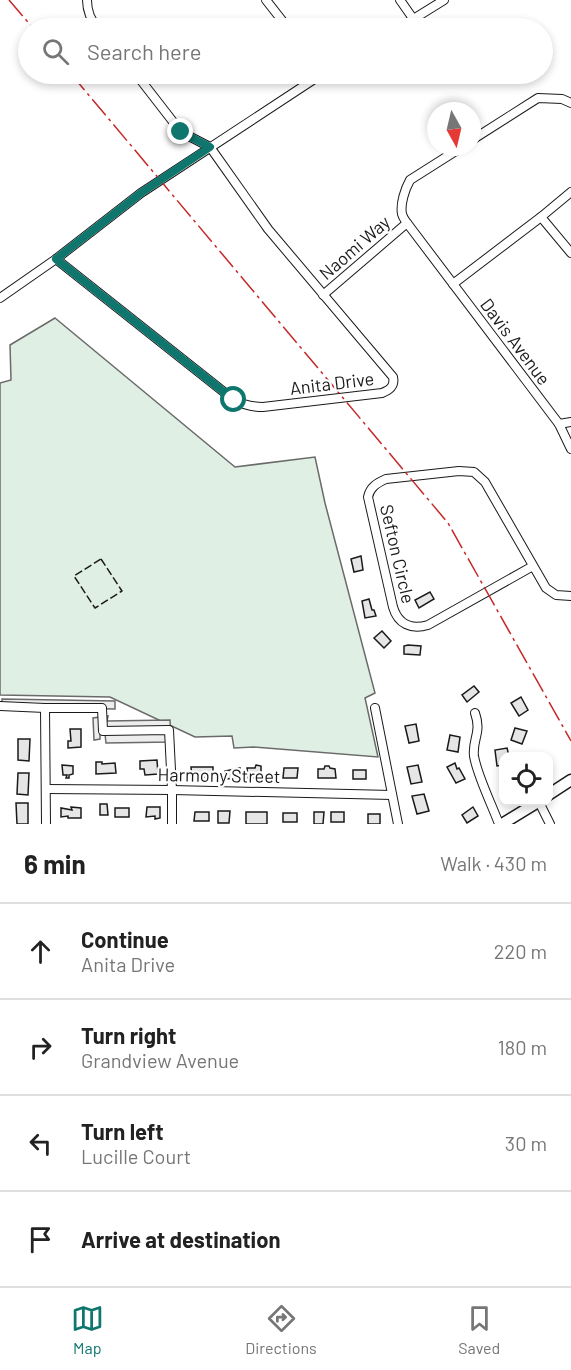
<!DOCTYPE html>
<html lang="en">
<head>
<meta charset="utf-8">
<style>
  body { margin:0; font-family:Barlow,sans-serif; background:#f2f2f2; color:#222 }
  .controls { position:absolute; right:18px; bottom:18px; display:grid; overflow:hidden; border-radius:12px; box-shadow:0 3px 9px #0003 }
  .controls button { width:54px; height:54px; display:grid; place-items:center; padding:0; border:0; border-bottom:2px solid #e0e0e0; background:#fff; color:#222; font:30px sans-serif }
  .compass { position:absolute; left:427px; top:102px; width:54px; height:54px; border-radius:50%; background:#fff; box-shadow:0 3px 9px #0003; rotate:172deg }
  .stop { position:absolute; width:18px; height:18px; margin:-14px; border:4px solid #0f766e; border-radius:50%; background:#fff }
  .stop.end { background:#0f766e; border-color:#fff; box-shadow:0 2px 6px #0008 }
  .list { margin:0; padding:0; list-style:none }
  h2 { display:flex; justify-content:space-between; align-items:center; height:78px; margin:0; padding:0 24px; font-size:26px }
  h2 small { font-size:20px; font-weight:400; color:#767676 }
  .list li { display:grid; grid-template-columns:39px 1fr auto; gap:18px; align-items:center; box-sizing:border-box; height:96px; padding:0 24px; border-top:2px solid #e0e0e0 }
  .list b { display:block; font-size:22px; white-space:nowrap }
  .list p { margin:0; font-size:20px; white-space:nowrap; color:#767676 }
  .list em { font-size:20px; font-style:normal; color:#767676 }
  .icon { flex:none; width:33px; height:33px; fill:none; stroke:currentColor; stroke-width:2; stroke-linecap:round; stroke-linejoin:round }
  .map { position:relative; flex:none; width:571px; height:824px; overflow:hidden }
  .search { position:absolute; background:#fff; box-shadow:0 3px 9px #0003; left:18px; right:18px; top:18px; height:66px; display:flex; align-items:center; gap:15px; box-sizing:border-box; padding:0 21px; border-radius:33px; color:#767676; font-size:22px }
  .sheet { height:462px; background:#fff }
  nav { display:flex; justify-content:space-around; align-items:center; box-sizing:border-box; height:84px; border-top:2px solid #e0e0e0; background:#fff; font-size:16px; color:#767676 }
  nav a { display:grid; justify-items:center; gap:3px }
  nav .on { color:#0f766e }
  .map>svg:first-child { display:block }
  .green { fill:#e0efe3; stroke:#6a6a6a; stroke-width:1.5 }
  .parking { fill:#ededed; stroke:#6a6a6a; stroke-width:1.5 }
  .building { fill:#e6e6e6; stroke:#1a1a1a; stroke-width:1.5 }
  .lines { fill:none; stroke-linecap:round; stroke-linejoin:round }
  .minor-casing { stroke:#1a1a1a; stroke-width:10 }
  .major-casing { stroke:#1a1a1a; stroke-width:13 }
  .minor { stroke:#fff; stroke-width:8 }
  .major { stroke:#fff; stroke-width:10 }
  .fence { stroke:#1a1a1a; stroke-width:1.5; stroke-dasharray:8 3; stroke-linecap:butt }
  .power { stroke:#c62828; stroke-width:1.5; stroke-dasharray:21 4.5 3 4.5; stroke-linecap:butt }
  .route { stroke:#0f766e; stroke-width:8 }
  .labels { text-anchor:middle; stroke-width:4.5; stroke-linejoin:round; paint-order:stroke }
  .street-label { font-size:18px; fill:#1a1a1a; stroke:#fff }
</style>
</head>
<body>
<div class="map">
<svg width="571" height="824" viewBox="0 0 571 824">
  <rect width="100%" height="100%" fill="#fff"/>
  <path class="green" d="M55,318l180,149 80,-10 10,46 50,190 -10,5 13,59 -124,-10 -20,1 -2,-12 -37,1 -85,-40 -110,-2v-312l11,-3 -1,-35z"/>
  <g class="parking">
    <path d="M2,699l113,2v8l-113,-2z"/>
    <path d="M108,716l-1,5 63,-1 1,22 -65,1 -1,-9h-5v5l-6,1 -1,-22z"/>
  </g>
  <g class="building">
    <path d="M361,556l2,14 -9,2 -3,-13z"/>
    <path d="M430,592l4,7 -15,9 -4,-8z"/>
    <path d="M369,599l3,11h2l2,6 -11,2 -3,-17z"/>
    <path d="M382,631l9,10 -7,7 -10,-10z"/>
    <path d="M408,645l13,1 -1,9 -16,-1v-8z"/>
    <path d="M474,686l5,6 -12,10 -5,-7z"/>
    <path d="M521,697l7,13 -9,6 -8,-13z"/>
    <path d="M416,724l3,17 -10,2 -4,-17z"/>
    <path d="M515,728l12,3 -5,13 -11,-4z"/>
    <path d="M70,729h11v18l-13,1v-7h3z"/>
    <path d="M450,735l10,2 -2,15 -11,-2z"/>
    <path d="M18,739h12l-1,22 -11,-1z"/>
    <path d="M507,748l2,8h-5v9l-7,1 -2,-16z"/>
    <path d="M157,760l1,14 -13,1 -1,-6h-4v-8z"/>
    <path d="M96,762h6v2l13,-1 1,10 -20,1z"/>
    <path d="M455,763l2,6 2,-1 6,11 -9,4 -9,-16z"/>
    <path d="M62,765l11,1v8l-4,1v3h-3l1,-3h-4z"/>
    <path d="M256,765l5,1v11l-13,1 -1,-10h8z"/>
    <path d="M418,765l4,17 -11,2 -4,-17z"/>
    <path d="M325,766h4l1,2 5,1 1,9h-18v-9h6z"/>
    <path d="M191,767h22v10l-21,1z"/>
    <path d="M240,768l1,10 -16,1v-8z"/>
    <path d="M284,768h14l-1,10h-14z"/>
    <rect x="353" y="770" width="13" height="9"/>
    <path d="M18,773h11l-1,22 -11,-1z"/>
    <path d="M424,794l5,17 -12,3 -5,-18z"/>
    <path d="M16,803h12v21h-11z"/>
    <path d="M100,804h7l1,11h-8z"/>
    <path d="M71,807l10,1v10h-13v-2l-7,1v-9l11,2z"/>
    <path d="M147,807h13v11l-5,1v-3l-9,1z"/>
    <path d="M473,807l5,9 -11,7 -5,-8z"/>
    <rect x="115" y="808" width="14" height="9"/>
    <path d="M218,811h12l-1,12h-11z"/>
    <path d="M195,812h14v9h-15z"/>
    <rect x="246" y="812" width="21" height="12"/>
    <path d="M314,812h10l-1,12h-9z"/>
    <rect x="331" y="812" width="13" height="10"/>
    <rect x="283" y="813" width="14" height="9"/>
    <rect x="368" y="814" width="12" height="10"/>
  </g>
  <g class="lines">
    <defs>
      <g id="minor">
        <path d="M87,0c0,10 4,21 11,28"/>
        <path d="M266,0l22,28"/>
        <path d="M400,0l14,20"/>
        <path d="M399,28l45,-28"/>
        <path d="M472,140l66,-42 24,1 9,4"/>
        <path d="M462,147l-52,33c-5,9 -10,24 -8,34 1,4 3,6 5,9l152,201 12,25"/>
        <path d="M541,217l30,36"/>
        <path d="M56,259l178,141c10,5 18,7 29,7l119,-14c8,-3 13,-7 11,-16l-125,-148 -58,-82 -29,-15 -45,-58"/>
        <path d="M453,284l88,-67 30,-25"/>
        <path d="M323,295l84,-72"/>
        <path d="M0,298l56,-39 85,-66 181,-119"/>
        <path d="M559,424l12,-2"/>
        <path d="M533,566l-105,59c-17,5 -30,-1 -35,-18l-25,-110c2,-10 9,-14 18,-18l73,-8 15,1 11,10 61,106 10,7 15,1"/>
        <path d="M0,706l45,2h57l1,23 66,-1 3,60v34"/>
        <path d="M45,708l1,116"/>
        <path d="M375,708l23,116"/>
        <path d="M475,713c7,20 -3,26 -1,43 3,19 18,49 25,68"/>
        <path d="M46,789l126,1 220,5"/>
        <path d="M539,802l11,22"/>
      </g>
      <g id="major">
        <path d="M548,795l23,-15"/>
        <path d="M502,824l36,-22"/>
      </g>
    </defs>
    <use href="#minor" class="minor-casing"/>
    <use href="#major" class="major-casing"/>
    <use href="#minor" class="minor"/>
    <use href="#major" class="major"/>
    <path class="fence" d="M101,559l21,32 -27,17 -21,-32z"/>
    <g class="power">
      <path d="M9,0l24,28"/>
      <path d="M71,74l377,449 123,218"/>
    </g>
  </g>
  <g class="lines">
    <path class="route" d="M181,132l29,15 -69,46 -85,66 178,141"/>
  </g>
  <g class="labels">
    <g class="street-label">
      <text transform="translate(355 248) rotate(-41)" y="6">Naomi Way</text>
      <text transform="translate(515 342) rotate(53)" y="6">Davis Avenue</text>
      <text transform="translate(332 384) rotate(-7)" y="6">Anita Drive</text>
      <text transform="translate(397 554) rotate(77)" y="6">Sefton Circle</text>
      <text transform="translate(219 776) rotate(1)" y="6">Harmony Street</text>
    </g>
  </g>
</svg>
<div class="controls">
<button><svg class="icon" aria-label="locate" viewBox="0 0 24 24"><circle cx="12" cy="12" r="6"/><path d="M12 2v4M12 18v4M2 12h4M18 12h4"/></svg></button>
</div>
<svg class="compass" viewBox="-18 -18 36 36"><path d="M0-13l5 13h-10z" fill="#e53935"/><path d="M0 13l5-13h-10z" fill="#767676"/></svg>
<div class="stop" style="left:234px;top:400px"></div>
<div class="stop end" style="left:181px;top:132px"></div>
<div class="search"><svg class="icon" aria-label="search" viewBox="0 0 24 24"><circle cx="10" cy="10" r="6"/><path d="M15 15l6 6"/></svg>Search here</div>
</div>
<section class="sheet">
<h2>6 min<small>Walk · 430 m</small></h2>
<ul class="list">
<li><svg class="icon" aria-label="ahead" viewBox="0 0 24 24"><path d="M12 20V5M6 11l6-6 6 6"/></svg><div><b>Continue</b><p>Anita Drive</p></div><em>220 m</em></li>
<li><svg class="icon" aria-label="right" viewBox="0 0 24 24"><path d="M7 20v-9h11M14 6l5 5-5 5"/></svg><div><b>Turn right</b><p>Grandview Avenue</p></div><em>180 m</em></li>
<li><svg class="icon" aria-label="left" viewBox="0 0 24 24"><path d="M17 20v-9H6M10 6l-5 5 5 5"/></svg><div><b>Turn left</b><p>Lucille Court</p></div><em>30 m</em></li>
<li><svg class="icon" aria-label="arrive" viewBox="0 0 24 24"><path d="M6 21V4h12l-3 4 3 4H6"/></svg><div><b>Arrive at destination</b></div></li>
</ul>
</section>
<nav>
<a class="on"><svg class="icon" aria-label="map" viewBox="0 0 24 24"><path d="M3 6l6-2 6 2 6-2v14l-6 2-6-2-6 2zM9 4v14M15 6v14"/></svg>Map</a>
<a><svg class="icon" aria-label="directions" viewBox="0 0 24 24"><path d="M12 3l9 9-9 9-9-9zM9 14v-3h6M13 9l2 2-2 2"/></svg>Directions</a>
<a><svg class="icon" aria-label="saved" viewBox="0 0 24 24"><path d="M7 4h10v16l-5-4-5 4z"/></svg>Saved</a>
</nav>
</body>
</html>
